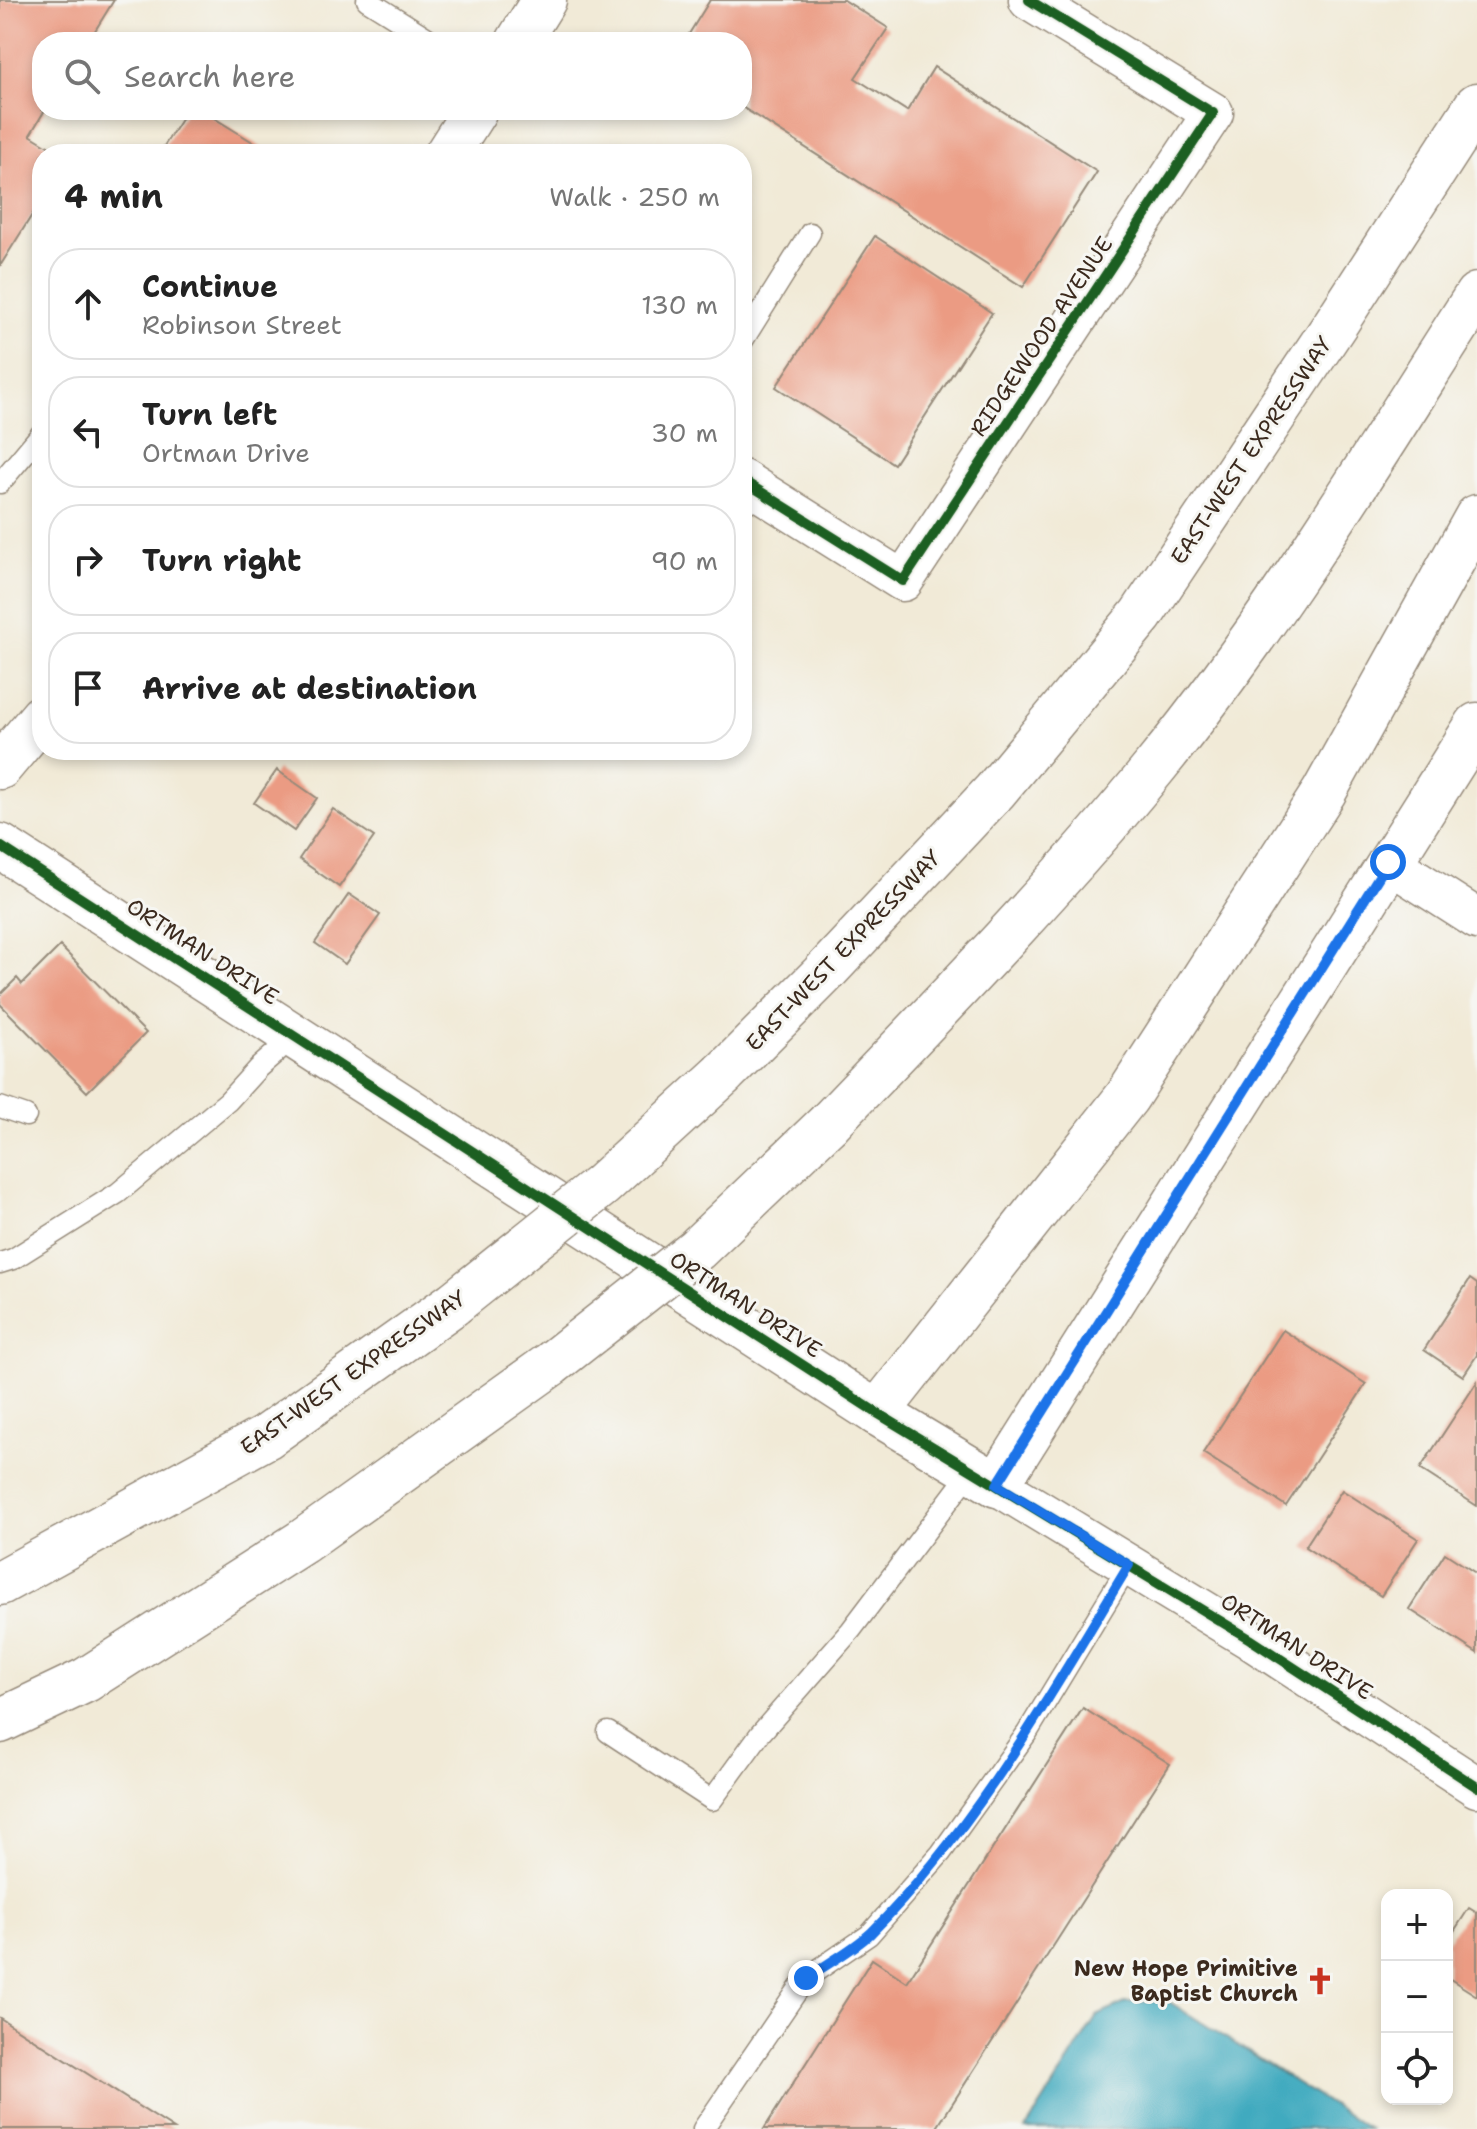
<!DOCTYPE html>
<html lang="en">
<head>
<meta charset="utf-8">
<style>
  body { margin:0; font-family:"Shantell Sans",sans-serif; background:#f6f6f6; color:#222 }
  .controls { position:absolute; right:24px; bottom:24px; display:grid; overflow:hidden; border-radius:16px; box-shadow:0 4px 12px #0003 }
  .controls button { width:72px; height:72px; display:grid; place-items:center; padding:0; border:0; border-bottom:2px solid #e0e0e0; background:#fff; color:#222; font:40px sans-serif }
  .stop { position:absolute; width:24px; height:24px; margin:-18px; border:6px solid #1a73e8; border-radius:50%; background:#fff }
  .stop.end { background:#1a73e8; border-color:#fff; box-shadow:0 2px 8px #0008 }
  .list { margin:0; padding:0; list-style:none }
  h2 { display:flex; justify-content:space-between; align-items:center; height:104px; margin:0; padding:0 32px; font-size:34px }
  h2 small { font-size:26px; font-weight:400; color:#767676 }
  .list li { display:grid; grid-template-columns:52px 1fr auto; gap:24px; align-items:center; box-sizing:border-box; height:112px; margin:0 16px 16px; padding:0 16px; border:2px solid #e0e0e0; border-radius:32px }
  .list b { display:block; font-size:30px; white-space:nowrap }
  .list p { margin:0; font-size:26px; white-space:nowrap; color:#767676 }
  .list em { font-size:26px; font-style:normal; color:#767676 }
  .icon { flex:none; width:44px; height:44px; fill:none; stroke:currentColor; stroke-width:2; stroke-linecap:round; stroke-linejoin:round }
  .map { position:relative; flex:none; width:1477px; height:2129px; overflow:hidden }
  .search { position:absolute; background:#fff; box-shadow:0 4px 12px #0003; left:32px; top:32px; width:720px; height:88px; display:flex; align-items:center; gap:20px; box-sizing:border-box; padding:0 28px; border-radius:32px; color:#767676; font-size:30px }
  .panel { position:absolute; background:#fff; box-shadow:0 4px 12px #0003; left:32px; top:144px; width:720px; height:616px; border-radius:32px }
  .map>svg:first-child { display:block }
  .water { fill:#40aabf; stroke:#3e6a6e; stroke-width:2 }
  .building { fill:#eb9b83 }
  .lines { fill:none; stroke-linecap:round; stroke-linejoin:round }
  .service-casing { stroke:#968a7a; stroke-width:23 }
  .minor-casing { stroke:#968a7a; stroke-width:43 }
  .tertiary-casing { stroke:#968a7a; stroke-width:47 }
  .secondary-casing { stroke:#968a7a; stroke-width:47 }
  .motorway-casing { stroke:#968a7a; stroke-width:47 }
  .service { stroke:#fff; stroke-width:20 }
  .minor { stroke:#fff; stroke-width:40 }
  .tertiary { stroke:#fff; stroke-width:44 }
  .secondary { stroke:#fff; stroke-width:44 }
  .motorway { stroke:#fff; stroke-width:44 }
  .motorway-bridge-casing { stroke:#968a7a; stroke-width:47; stroke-linecap:butt }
  .motorway-bridge { stroke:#fff; stroke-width:44 }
  .cycleway-casing { stroke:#f6f6f2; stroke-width:15 }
  .cycleway { stroke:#1b5e20; stroke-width:10 }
  .route { stroke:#1a73e8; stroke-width:10 }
  .labels { text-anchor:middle; stroke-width:6; stroke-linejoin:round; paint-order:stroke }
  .street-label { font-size:22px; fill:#3b2a1e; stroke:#f6f6f2 }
  .poi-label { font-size:22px; font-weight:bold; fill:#3b2a1e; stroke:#f6f6f2; text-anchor:end }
</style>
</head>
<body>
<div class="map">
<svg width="1477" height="2129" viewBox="0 0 1477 2129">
  <rect width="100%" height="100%" fill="#f6f6f2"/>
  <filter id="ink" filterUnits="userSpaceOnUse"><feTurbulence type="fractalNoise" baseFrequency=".0125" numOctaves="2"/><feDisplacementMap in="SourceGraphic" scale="16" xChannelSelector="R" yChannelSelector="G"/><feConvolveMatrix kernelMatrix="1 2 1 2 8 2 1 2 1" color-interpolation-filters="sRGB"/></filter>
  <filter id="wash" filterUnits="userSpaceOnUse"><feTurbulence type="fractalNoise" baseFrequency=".006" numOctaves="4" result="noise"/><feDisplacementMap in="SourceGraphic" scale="32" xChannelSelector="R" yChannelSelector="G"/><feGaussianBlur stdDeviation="1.8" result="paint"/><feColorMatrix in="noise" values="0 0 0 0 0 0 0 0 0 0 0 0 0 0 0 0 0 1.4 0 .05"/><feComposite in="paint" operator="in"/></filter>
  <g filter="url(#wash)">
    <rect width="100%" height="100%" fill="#f1ead7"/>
    <path class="water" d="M1168,2001l201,128h-343l71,-113 30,-14z"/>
    <g id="blocks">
      <g class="building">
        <path d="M0,0h114l-26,42h-46v68h3l-15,25 31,19h-19v45l-42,67z"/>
        <path d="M710,0h134l44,28 -33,50 52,33 27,-44 163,105 -74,115 -281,-180v-65h-58z"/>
        <path d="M187,110h14l71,44h-113z"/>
        <path d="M875,236l117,77 -98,151 -118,-77z"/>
        <path d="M277,770l40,28 -23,33 -40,-28z"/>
        <path d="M333,809l41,28 -35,50 -40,-28z"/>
        <path d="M349,894l31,21 -35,49 -30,-21z"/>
        <path d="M60,946l86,87 -59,59 -87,-88v-9l17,-17 5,6z"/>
        <path d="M1470,1279l7,5v71l-14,21 -39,-26z"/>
        <path d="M1283,1330l83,54 -80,122 -83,-53z"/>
        <path d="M1477,1382v124l-57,-37z"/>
        <path d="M1342,1490l76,49 -37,57 -76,-49z"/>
        <path d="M1445,1553l32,21v79l-68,-44z"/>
        <path d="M1083,1708l87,56 -234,365h-172l108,-170 35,23z"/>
        <path d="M1469,1908l8,5v83l-30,-19v-35z"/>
        <path d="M0,2018l174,111h-174z"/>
      </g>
    </g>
  </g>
  <g filter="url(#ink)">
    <use href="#blocks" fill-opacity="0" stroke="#968a7a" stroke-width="2"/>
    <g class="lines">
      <defs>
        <g id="service">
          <path d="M367,0l67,42"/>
          <path d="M742,342l68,-109"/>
          <path d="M0,483l42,-50"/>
          <path d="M0,1107l26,9"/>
          <path d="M0,1263l13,-4 105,-66 110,-92 30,-33 38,-33"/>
          <path d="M608,1732l104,68 48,-66 91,-104 121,-160"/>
          <path d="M703,2129l103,-151 63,-43 72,-82 86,-120 102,-168"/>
        </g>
        <g id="minor">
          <path d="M742,480l161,101 310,-468 -184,-113"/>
          <path d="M1388,862l89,57"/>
          <path d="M997,1485l253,154 227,148"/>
        </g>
        <path id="tertiary" d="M877,1413l120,72 480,-760"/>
        <g id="secondary">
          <path d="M518,42l26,-42"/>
          <path d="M447,154l28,-44"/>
          <path d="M0,767l42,-50"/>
          <path d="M0,846l877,567"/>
        </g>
        <g id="motorway">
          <path d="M723,1074l99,-99 173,-184 146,-176 195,-292 141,-218"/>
          <path d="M828,1124c111,-116 224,-231 326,-356 121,-148 220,-313 323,-473"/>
          <path d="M877,1413l250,-316 197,-305 153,-275"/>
          <path d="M0,1583l266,-146 187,-133"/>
          <path d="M0,1721l86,-41 216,-138 249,-178"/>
        </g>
      </defs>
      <use href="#service" class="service-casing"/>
      <use href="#minor" class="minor-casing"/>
      <use href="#tertiary" class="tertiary-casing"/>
      <use href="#secondary" class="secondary-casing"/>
      <use href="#motorway" class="motorway-casing"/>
      <use href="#service" class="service"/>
      <use href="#minor" class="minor"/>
      <use href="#tertiary" class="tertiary"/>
      <use href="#secondary" class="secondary"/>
      <use href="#motorway" class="motorway"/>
      <defs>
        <g id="motorway-bridge">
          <path d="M453,1304l149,-119 121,-111"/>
          <path d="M551,1364l146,-115 131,-125"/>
        </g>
      </defs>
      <use href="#motorway-bridge" class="motorway-bridge-casing"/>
      <use href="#motorway-bridge" class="motorway-bridge"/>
      <defs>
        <g id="cycleway">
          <path d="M742,480l161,101 310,-468 -184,-113"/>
          <path d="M0,846l877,567 373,226 227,148"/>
        </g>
      </defs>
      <use href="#cycleway" class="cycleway-casing"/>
      <use href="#cycleway" class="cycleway"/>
    </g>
  </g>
  <g class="lines" filter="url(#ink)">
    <path class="route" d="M806,1978c21,-14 47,-28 65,-45 106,-106 181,-241 258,-368l-132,-80 391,-623"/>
  </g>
  <defs>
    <symbol id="church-bare" viewBox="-9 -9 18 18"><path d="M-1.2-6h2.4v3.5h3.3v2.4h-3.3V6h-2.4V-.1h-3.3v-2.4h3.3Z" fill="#c8321e" stroke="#f6f6f2" stroke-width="2.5" paint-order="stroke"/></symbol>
  </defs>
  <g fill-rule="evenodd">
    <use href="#church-bare" x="1300" y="1961" width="40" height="40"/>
  </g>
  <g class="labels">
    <g class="street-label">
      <text transform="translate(1041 336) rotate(-56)" y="8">RIDGEWOOD AVENUE</text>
      <text transform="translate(1251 450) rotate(-56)" y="8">EAST-WEST EXPRESSWAY</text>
      <text transform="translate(843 950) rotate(-46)" y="8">EAST-WEST EXPRESSWAY</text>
      <text transform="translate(203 951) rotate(33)" y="8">ORTMAN DRIVE</text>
      <text transform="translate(746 1304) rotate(33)" y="8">ORTMAN DRIVE</text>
      <text transform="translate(353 1372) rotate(-35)" y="8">EAST-WEST EXPRESSWAY</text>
      <text transform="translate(1297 1646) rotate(33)" y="8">ORTMAN DRIVE</text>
    </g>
    <g class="poi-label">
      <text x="1298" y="1976">New Hope Primitive<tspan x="1298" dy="25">Baptist Church</tspan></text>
    </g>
  </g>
</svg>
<div class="controls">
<button>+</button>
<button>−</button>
<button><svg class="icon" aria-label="locate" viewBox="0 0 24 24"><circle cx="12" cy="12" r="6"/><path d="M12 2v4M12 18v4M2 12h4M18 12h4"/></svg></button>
</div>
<div class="stop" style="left:1388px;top:862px"></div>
<div class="stop end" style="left:806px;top:1978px"></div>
<div class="search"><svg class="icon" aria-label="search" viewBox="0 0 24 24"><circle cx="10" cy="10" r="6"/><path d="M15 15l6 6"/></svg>Search here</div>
<section class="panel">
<h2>4 min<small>Walk · 250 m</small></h2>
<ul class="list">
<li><svg class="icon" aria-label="ahead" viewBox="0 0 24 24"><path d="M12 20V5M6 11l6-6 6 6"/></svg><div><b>Continue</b><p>Robinson Street</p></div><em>130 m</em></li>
<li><svg class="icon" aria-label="left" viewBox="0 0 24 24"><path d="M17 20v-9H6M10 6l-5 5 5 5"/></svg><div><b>Turn left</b><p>Ortman Drive</p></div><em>30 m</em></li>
<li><svg class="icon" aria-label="right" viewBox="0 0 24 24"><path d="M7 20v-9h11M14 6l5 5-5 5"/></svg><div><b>Turn right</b></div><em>90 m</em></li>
<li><svg class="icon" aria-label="arrive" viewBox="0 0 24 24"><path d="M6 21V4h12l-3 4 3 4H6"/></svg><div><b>Arrive at destination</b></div></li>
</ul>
</section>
</div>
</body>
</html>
